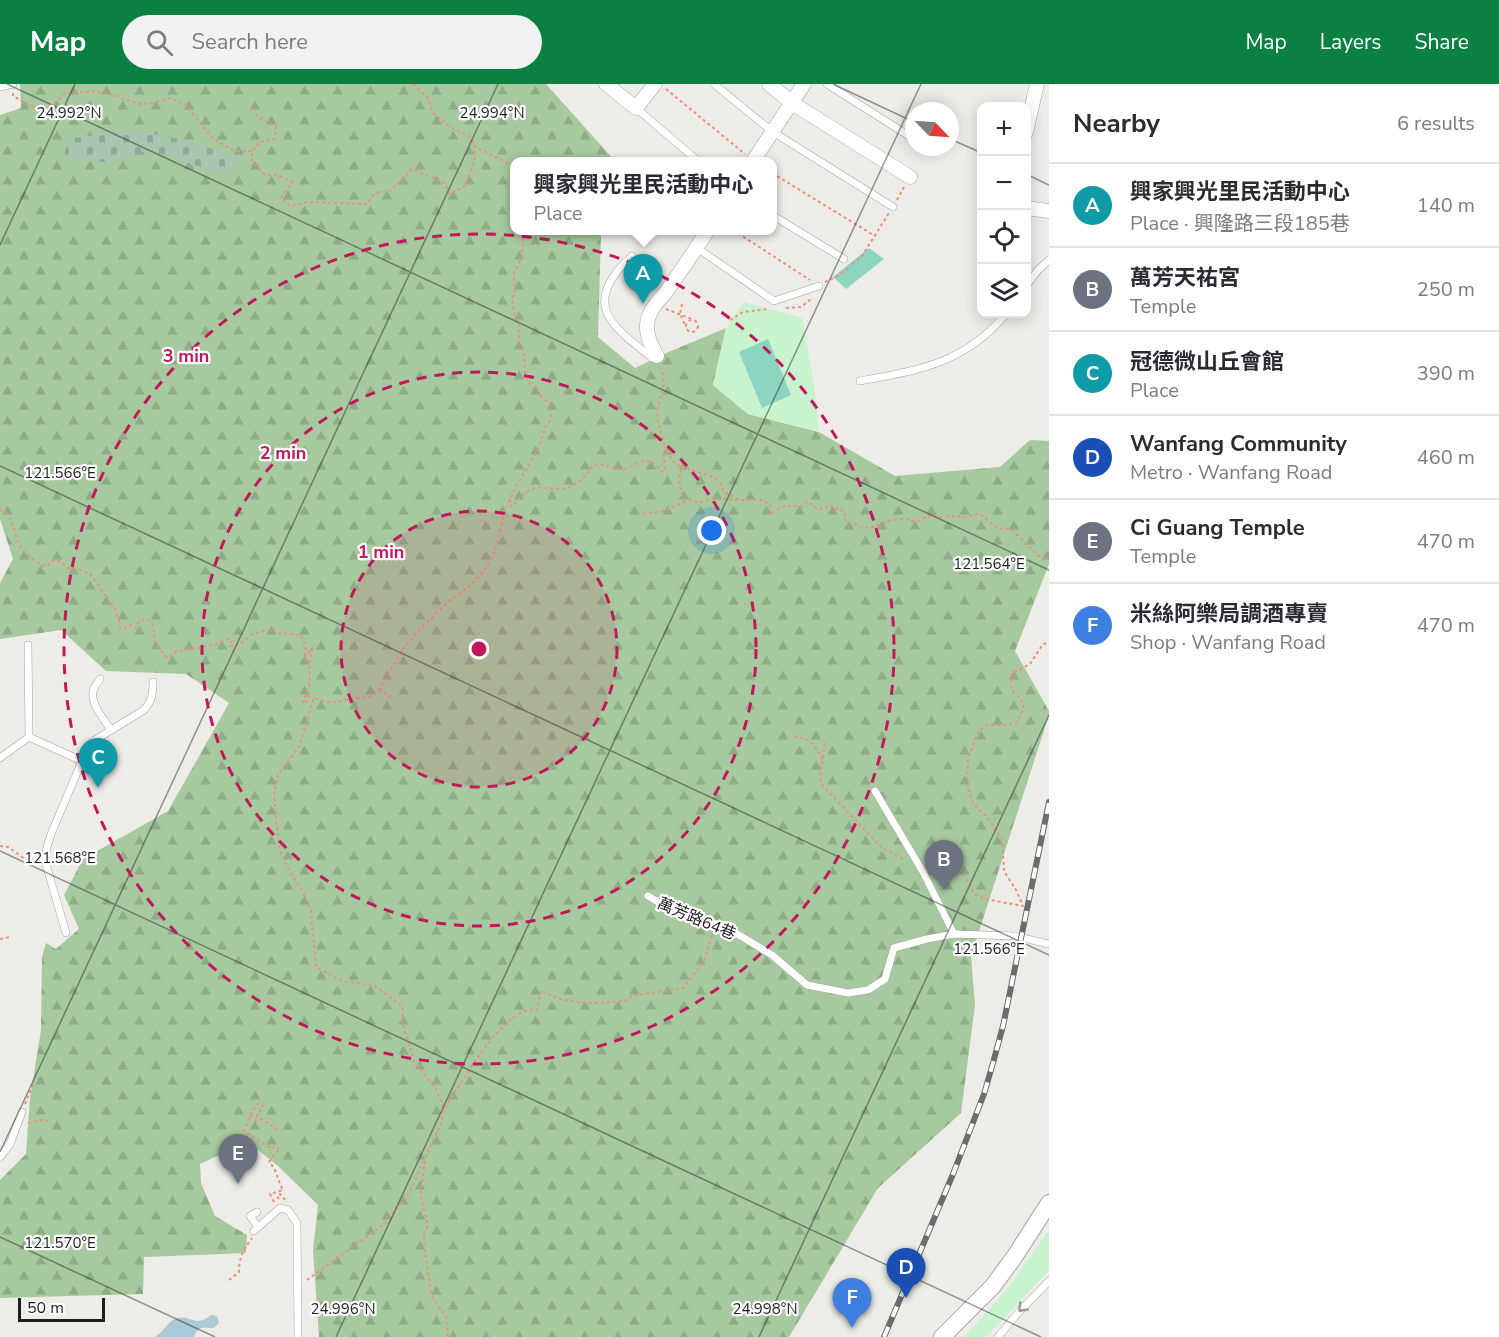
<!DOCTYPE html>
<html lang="en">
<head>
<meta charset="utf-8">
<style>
  body { margin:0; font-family:"Nunito Sans","Noto Sans TC",sans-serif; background:#f2f2f3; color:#2b2b33 }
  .controls { position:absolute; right:18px; top:18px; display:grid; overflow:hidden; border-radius:12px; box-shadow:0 3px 15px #0003 }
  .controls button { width:54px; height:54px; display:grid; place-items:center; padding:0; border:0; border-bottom:2px solid #e1e1e2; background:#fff; color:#2b2b33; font:30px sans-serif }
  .compass { position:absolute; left:905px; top:18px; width:54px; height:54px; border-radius:50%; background:#fff; box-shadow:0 3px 15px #0003; rotate:115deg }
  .scale { position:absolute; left:18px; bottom:15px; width:87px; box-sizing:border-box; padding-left:6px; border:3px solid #1e1e1e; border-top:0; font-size:16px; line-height:21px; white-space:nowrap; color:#1e1e1e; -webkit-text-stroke:4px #fff; paint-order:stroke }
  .you { position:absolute; left:712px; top:447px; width:21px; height:21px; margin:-15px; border:4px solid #fff; border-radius:50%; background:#1a73e8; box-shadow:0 0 0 9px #1a73e833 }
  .badge { display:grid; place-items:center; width:39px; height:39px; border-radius:50%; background:#0b8043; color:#fff; font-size:20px; font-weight:700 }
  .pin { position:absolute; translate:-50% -50px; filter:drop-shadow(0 2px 3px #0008) }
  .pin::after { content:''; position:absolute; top:32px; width:21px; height:18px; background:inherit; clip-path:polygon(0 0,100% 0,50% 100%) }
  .popup { position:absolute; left:510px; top:73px; width:267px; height:78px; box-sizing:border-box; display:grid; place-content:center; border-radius:12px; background:#fff; filter:drop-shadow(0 2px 4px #0005); font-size:20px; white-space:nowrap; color:#7c7c81 }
  .popup b { font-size:22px; color:#2b2b33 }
  .popup::after { content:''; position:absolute; left:50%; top:100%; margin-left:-12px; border:12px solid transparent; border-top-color:#fff }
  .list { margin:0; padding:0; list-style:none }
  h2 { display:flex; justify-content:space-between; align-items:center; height:78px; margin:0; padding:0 24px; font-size:26px }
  h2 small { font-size:20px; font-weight:400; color:#7c7c81 }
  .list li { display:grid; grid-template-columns:39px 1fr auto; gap:18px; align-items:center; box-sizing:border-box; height:84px; padding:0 24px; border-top:2px solid #e1e1e2 }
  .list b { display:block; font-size:22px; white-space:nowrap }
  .list p { margin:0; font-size:20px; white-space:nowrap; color:#7c7c81 }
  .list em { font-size:20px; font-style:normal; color:#7c7c81 }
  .icon { flex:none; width:33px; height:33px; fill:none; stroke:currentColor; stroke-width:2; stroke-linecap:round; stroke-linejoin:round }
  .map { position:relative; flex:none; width:1049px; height:1253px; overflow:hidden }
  header { display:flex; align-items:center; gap:36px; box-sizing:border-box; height:84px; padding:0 30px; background:#0b8043; color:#fff }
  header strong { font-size:28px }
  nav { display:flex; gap:33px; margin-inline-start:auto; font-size:21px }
  .search { width:420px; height:54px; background:#f2f2f3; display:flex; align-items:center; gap:15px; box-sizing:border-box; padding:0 21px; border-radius:33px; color:#7c7c81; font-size:22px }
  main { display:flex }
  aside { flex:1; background:#fff }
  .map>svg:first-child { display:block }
  .forest { fill:url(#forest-firs) }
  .cemetery { fill:url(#cemetery-stones) }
  .park { fill:#c7f4cf }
  .pitch { fill:#8cd5c0 }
  .water { fill:#abc9d7 }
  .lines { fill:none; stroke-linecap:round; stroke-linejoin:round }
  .service-casing { stroke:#a2a2a2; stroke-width:8 }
  .minor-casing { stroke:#a2a2a2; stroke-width:15 }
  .tertiary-casing { stroke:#a2a2a2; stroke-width:18 }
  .path { stroke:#eb917a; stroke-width:2; stroke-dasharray:3 3; stroke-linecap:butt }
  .service { stroke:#fff; stroke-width:7 }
  .minor { stroke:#fff; stroke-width:14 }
  .tertiary { stroke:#fff; stroke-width:16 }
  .rail-casing { stroke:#6c6c6c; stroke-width:6 }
  .rail { stroke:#fff; stroke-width:4; stroke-dasharray:11; stroke-linecap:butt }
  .oneway { stroke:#9a9a9a }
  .ticks { fill:none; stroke:#1e1e1e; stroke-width:1.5; stroke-opacity:0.45 }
  .ring { fill:none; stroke:#c2185b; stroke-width:3; stroke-dasharray:10 8 }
  .labels { text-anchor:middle; stroke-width:4.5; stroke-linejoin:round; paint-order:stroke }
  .street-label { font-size:16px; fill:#1e1e1e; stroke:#fff }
  .ticks-label { font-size:15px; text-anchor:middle; fill:#1e1e1e; stroke:#fff; stroke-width:4.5; stroke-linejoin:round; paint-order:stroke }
  .centre { fill:#c2185b; stroke:#fff; stroke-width:3 }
  .ring-label { font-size:18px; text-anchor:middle; font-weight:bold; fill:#c2185b; stroke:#fff; stroke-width:4.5; stroke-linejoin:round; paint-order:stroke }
</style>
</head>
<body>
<header>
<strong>Map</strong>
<div class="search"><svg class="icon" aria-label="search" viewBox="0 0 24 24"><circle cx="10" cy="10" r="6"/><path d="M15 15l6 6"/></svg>Search here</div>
<nav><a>Map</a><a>Layers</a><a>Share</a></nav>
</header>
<main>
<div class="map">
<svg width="1049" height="1253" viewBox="0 0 1049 1253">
  <defs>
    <pattern id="forest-firs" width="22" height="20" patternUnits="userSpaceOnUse" patternTransform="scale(1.5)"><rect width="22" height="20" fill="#a7c99f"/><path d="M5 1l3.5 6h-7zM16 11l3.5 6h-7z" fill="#8fac88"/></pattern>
    <pattern id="cemetery-stones" width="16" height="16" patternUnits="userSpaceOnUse" patternTransform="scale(1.5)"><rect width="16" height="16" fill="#a9c5b0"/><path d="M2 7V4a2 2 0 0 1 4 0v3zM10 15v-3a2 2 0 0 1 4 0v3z" fill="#91a997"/></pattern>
  </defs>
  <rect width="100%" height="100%" fill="#eeece6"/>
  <path class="forest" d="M20,0h526l69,77h-101v69l85,1 2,3 -3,103 37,31 29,-14 62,-26 -13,57 35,29 71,18 76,44 105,-9 30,-27 19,1v123l-34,87 34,60v4l-78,241 4,49 -14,108 -83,75 -89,149h-470l-6,-87 5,-45 -40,-39 -30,-24 -48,22 1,19 14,33 32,19 -1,18 -102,4 -1,37 -143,4v-118l26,-26 4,-56 11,-68 1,-73 4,-14 10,6 23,-20 -15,-34 19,-36 85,-48 61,-108 -43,-29 -80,-3 -45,-41 -61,9v-56l13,-24 -13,-40v-404l21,-7z"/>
  <path class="cemetery" d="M134,46l55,11 50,17 -9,18 -84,-26 -33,13 -49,-5 3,-19z"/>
  <g class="park">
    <path d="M744,218l58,16 13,72 4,42 -71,-18 -35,-29 13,-57z"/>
    <path d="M1049,1146v41l-63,66h-22l41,-45z"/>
  </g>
  <g class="pitch">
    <path d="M869,164l15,11 -38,30 -13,-12z"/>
    <path d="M768,255l23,56 -29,13 -23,-56z"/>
  </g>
  <path class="water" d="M211,1231l6,1 2,6 -1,2 -4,4c-10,0 -16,-3 -20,9h-39c9,-5 13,-17 23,-19 13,-3 17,10 33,-3z"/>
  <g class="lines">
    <defs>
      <g id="service">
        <path d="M714,0l59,48 120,75"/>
        <path d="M827,0l87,55"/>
        <path d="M0,3l13,-3"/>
        <path d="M636,24l62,53"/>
        <path d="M772,131l72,44"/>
        <path d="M697,164l77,53 45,-15"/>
        <path d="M632,172c-5,5 -12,11 -16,17 -31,40 8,61 36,85l3,-1"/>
        <path d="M1026,202l12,-16 11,-10"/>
        <path d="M860,297c60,-11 105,-18 146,-67"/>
        <path d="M28,561l1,92"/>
        <path d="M100,595c-2,3 -4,6 -6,9 -6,14 10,31 17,42"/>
        <path d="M0,674l29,-21 53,24 7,-16 6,-5 49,-30c8,-9 9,-16 9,-28"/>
        <path d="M875,707l48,81 31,62"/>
        <path d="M648,812l12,7 69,26 43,26 35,30 41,8 20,-3 17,-11 9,-31 33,-9 27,-5 61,2 34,8"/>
        <path d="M66,849l-21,-72 2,-14 4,-13 31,-73"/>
        <path d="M0,1073l10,-13 12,-32"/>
        <path d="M257,1128l-7,4 8,11"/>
        <path d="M254,1147l26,-23 8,2 9,13 1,114"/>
        <path d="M998,1253l20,-24 31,-32"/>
      </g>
      <g id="minor">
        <path d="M606,0l30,24 19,-24"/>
        <path d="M769,0l23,19 118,74"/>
        <path d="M1026,48l11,-48"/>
        <path d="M753,77l51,-77"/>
        <path d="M1026,124l23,3"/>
        <path d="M657,272c-5,-10 -11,-20 -10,-31 1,-16 13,-24 21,-36 14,-19 27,-39 40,-59"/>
      </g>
      <path id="tertiary" d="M942,1253l51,-51 22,-30 34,-53"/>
    </defs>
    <use href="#service" class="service-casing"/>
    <use href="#minor" class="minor-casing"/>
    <use href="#tertiary" class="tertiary-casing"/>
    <g class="path">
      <path d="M413,0l15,14 5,15 17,14 19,9 6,11 39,19"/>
      <path d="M666,5l79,65"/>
      <path d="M13,9v3l14,8 8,3 10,1 8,-4 13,-11 29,-2 21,5 23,8 15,-1 17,-5 15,7 27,34 22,12h17"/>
      <path d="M254,24l3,8 19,11 -1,12 -15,3 -8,9v10l14,15 11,-1 15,7 -11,16 9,8 17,-4 60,2 8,-11 17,-3 20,-21 33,14 4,11 15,-7 10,-24 1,-16"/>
      <path d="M772,89l103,63"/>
      <path d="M897,116l7,-13"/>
      <path d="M733,146l77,50"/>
      <path d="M852,180l10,-8 27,-43"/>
      <path d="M825,198l13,-6 10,-8"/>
      <path d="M682,220l-2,10 6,13"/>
      <path d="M786,224l15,-1 10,-8"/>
      <path d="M666,225l28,11"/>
      <path d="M730,236l13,-8 26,-3"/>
      <circle cx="692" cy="242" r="6"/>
      <path d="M666,367l8,11 7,6 -2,13 5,21"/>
      <path d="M681,384c7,-1 8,1 14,3 12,5 26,5 28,20l16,9h24l7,5 1,10c11,-11 16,-9 31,-9l6,-5c9,8 9,11 22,4l6,4 4,-1 5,6 -1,3 3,6h6l8,5 13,-1 17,-7 16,-1 5,2h6l13,-6 7,2 19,-1 5,2 15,-4 6,2 10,9 5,3 13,1 28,27 10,2"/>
      <path d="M510,415l1,8c7,-7 12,-15 22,-18 8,-3 15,0 23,0 17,1 29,-11 37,-24 11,-3 19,5 30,4 10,-1 18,-11 28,-7 5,2 8,7 12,10l2,-3 -1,-12 2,-7 -8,-28 -1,-12 7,-25 -1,-10 -2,-7"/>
      <path d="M0,426c15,4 13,25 21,37 3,5 8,10 13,13 5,4 8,6 13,6l5,-5 5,-1 12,8 12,2 9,4 25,35 4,12 1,6 3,2 8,-4 5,3 3,-7 8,-2c10,7 5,13 8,23 3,7 8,11 13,16l9,-7 19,-2 18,-4 13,-6 5,2 -2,5 9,-1 13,-11 21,-5 5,4 23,2 5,14 -2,9 8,-10 -3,14 1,21 -7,19 2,2 3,-8 6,2"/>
      <path d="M643,430l19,-3 29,-11 9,3 15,-5 21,2"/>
      <path d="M379,605l12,8"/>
      <path d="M794,652c20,4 19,8 29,24"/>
      <path d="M825,659l-5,34 2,8 60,63 23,12"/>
      <path d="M0,762l8,1 21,15 8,-1"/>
      <path d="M926,774l7,-8 12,-1 10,8 19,37 11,5 38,7 -7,-16 -12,-19 -2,-32 -15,-22 -14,-13 -6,-20 1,-24 10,-28 8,-7h21l10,-3 7,-14 -3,-9 -9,-8 -1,-17 19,-10 13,-20 6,-1"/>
      <path d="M0,855l10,-2"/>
      <path d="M25,1020l9,-22"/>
      <path d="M445,1024c16,-25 54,-91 83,-98 3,-1 6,0 9,0l4,-20c23,16 62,14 88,10l2,-4 52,-8 21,-26 9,-30"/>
      <path d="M250,1032l8,6"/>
      <path d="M28,1039l13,-3 7,1"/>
      <path d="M278,1046l-21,-14 6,-10 -5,-3 -8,13 -6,15 28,18 2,-2 5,2"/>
      <path d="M425,1077l-4,29 1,12 6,23 -4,7v14l7,46 1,5 14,19 2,21"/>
      <path d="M279,1115l-2,-3 3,-2 6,7"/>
      <path d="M274,1118l-4,-8 13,-4c-6,-10 -5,-19 -14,-28l10,-13"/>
      <path d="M229,1196l10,-8c0,-14 4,-22 13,-34"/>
      <path d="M307,1196l81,-59 22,-30 30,-65 4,-18 -8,-19 -22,-28 -12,-39 1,-15 -28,-21 -33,-5 -26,-14 -5,-56 -9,-21 -12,-18 -11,-23 -5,-54 4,-21 21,-27 15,-49 13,4h10l14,-3 18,-2 10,-8 24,-40 18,-21 27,-26 24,-18 12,-13 10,-17 11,-44 9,-20 24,-41 8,-23 5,-7 -1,-16 -8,-5 -3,-5 -11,-11 -3,-10 -1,-16 -5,-15v-17l-5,-12 -2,-12 3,-10 -1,-17 8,-15 2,-28"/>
    </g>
    <use href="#service" class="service"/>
    <use href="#minor" class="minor"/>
    <use href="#tertiary" class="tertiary"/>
    <defs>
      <path id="rail" d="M884,1253l69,-163 31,-80 9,-31 10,-37 46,-224"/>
    </defs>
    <use href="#rail" class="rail-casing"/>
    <use href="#rail" class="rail"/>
  </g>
  <defs><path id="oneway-chevron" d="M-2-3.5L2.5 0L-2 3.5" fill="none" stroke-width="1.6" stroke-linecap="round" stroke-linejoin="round" transform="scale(1.5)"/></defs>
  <use class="oneway" href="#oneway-chevron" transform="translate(1022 1224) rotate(134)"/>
  <path class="ticks" d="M7,0l1042,486M833,0l81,38M950,55l32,14M1026,90l23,11M0,161l75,-161M0,382l1049,489M0,767l1041,486M0,1068l498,-1068M0,1153l215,100M336,1253l585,-1253M759,1253l290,-622"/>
  <circle cx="479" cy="565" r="138" fill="#c2185b" fill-opacity=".12"/>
  <g class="ring">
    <circle cx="479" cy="565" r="138"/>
    <circle cx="479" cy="565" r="277"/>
    <circle cx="479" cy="565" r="415"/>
  </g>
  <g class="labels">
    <g class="street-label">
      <text transform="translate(697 834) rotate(23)" y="6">萬芳路64巷</text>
    </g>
  </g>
  <g class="ticks-label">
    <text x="69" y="34">24.992°N</text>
    <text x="492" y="34">24.994°N</text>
    <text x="60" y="394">121.566°E</text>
    <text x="989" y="485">121.564°E</text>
    <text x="60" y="779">121.568°E</text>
    <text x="989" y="870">121.566°E</text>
    <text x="60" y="1164">121.570°E</text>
    <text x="343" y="1230">24.996°N</text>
    <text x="765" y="1230">24.998°N</text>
  </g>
  <circle cx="479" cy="565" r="9" class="centre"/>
  <g class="ring-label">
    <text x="186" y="278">3 min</text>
    <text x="283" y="375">2 min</text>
    <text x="381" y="474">1 min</text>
  </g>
</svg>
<div class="controls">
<button>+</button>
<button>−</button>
<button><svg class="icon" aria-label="locate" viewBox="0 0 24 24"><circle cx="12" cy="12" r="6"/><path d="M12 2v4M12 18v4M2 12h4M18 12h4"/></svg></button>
<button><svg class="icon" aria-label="layers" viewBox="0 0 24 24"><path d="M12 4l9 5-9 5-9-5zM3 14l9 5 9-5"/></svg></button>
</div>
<svg class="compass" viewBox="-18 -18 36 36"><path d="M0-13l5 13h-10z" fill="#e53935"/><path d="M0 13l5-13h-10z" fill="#7c7c81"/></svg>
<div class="scale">50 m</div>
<div class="you"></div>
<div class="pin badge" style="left:643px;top:220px;background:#0f9aa8">A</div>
<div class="popup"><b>興家興光里民活動中心</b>Place</div>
<div class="pin badge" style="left:944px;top:806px;background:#6b7280">B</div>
<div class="pin badge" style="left:98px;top:704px;background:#0f9aa8">C</div>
<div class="pin badge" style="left:906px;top:1214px;background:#1a4fb4">D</div>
<div class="pin badge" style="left:238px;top:1100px;background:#6b7280">E</div>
<div class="pin badge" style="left:852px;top:1244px;background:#3f7fe0">F</div>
</div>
<aside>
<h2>Nearby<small>6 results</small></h2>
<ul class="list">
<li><span class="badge" style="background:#0f9aa8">A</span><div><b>興家興光里民活動中心</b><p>Place · 興隆路三段185巷</p></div><em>140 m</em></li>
<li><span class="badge" style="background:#6b7280">B</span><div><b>萬芳天祐宮</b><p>Temple</p></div><em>250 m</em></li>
<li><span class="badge" style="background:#0f9aa8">C</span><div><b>冠德微山丘會館</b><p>Place</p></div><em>390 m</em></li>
<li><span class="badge" style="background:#1a4fb4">D</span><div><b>Wanfang Community</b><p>Metro · Wanfang Road</p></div><em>460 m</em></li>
<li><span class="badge" style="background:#6b7280">E</span><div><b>Ci Guang Temple</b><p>Temple</p></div><em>470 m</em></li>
<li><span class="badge" style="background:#3f7fe0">F</span><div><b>米絲阿樂局調酒專賣</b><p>Shop · Wanfang Road</p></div><em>470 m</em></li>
</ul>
</aside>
</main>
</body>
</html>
